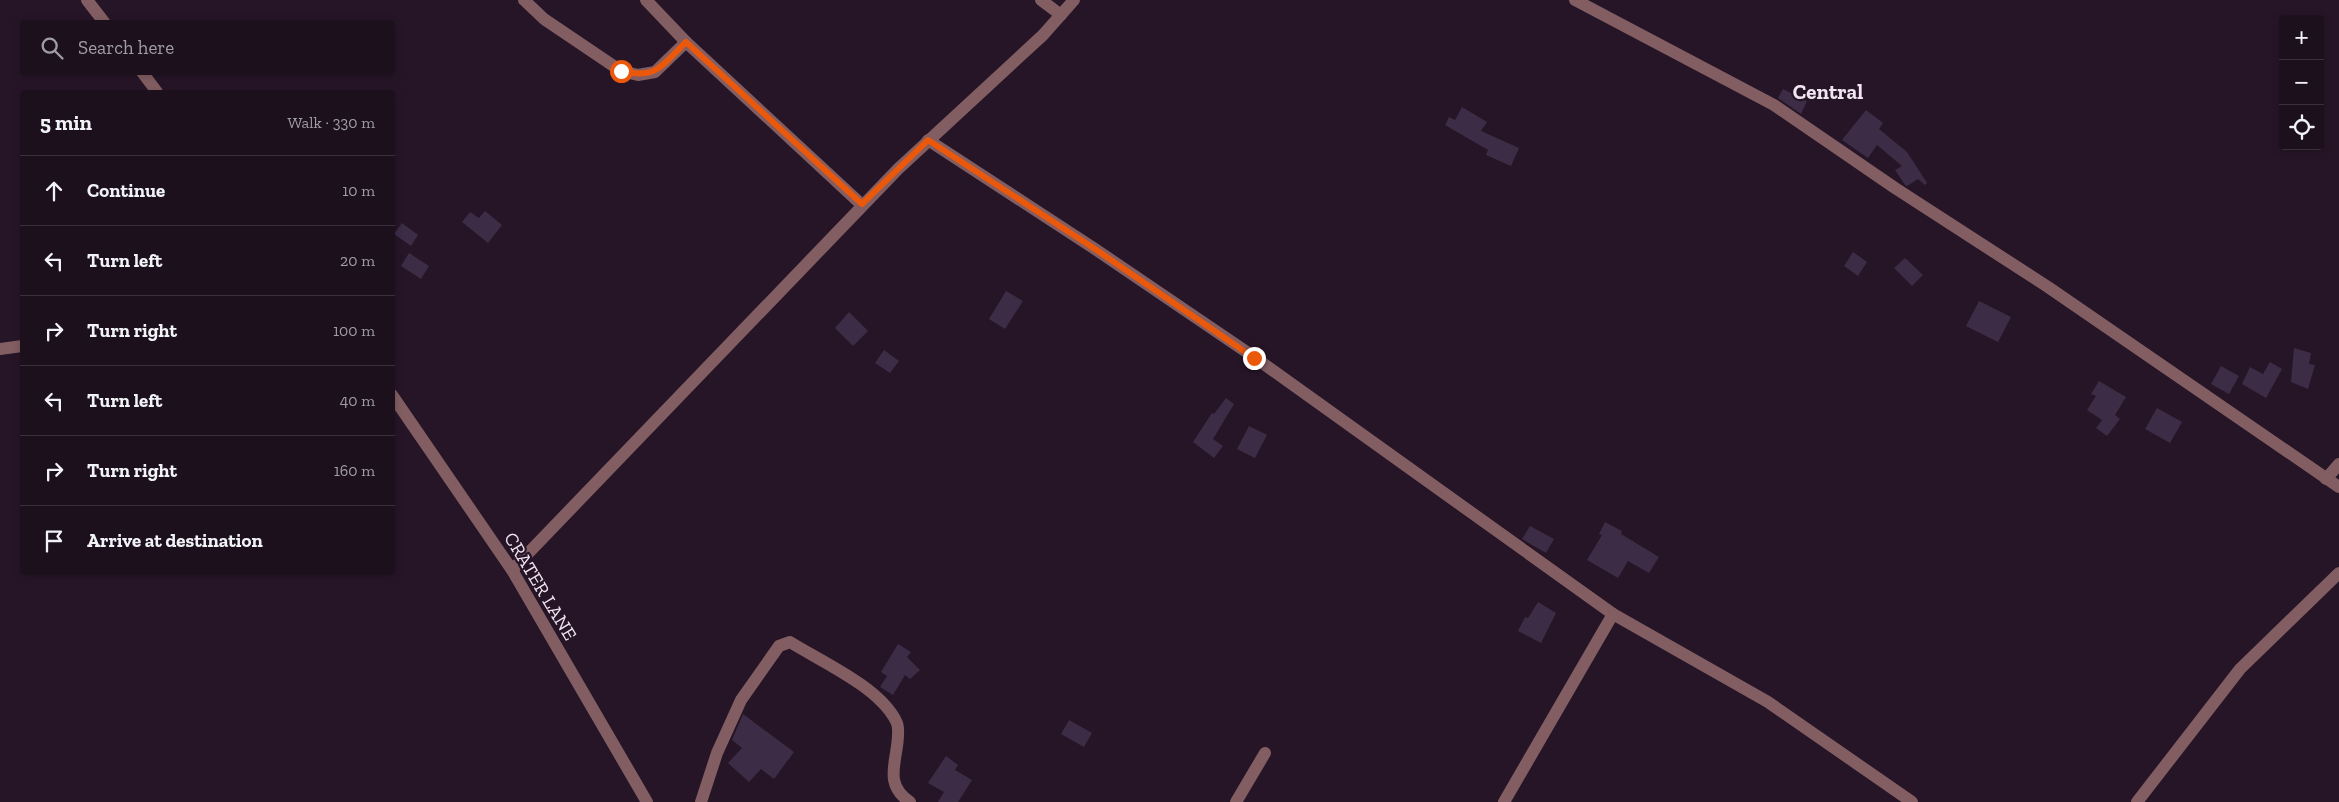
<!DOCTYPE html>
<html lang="en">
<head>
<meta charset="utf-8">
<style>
  body { margin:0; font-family:"Zilla Slab",serif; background:#291e2a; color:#f1f3f6 }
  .controls { position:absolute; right:15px; top:15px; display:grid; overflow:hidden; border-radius:5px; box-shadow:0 2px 8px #0003 }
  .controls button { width:45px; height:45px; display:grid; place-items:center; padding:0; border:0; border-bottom:1px solid #3a303b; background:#1c101d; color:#f1f3f6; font:25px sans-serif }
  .stop { position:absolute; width:15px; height:15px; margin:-11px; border:4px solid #ea580c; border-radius:50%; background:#fff }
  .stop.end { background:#ea580c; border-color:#fff; box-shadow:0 1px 5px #0008 }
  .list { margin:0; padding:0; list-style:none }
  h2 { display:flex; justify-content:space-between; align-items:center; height:65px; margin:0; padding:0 20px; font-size:21px }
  h2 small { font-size:16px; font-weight:400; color:#a09da4 }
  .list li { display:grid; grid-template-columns:32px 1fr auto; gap:15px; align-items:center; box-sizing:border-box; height:70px; padding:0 20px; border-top:1px solid #3a303b }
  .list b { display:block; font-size:19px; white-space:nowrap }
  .list em { font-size:16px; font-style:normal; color:#a09da4 }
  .icon { flex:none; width:28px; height:28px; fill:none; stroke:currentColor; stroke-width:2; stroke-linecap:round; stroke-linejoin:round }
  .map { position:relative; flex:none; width:2339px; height:802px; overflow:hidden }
  .search { position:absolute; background:#1c101d; box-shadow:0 2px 8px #0003; left:20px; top:20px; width:375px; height:55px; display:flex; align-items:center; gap:12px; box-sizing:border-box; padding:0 18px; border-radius:5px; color:#a09da4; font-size:19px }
  .panel { position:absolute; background:#1c101d; box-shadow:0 2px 8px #0003; left:20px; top:90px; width:375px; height:485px; border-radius:5px }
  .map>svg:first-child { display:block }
  .building { fill:#3c2c46 }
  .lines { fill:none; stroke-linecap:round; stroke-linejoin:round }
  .street { stroke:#825e62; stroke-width:12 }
  .route { stroke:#ea580c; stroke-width:6 }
  .labels { text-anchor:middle; stroke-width:4.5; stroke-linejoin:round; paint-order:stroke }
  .street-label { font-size:19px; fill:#f1e5f1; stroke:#261527 }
  .quarter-label { font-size:21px; font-weight:bold; fill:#f1e5f1; stroke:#261527 }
</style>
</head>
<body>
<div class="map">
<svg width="2339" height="802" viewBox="0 0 2339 802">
  <rect width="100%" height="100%" fill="#261527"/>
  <g class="building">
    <path d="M1783,89l24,12 -6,13 -23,-16z"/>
    <path d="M1462,107l25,15 -6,9 38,17 -8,18 -25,-11 2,-5 -43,-25 4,-8 6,3z"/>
    <path d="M1866,110l17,13 -4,6 28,23 20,31 -2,2 -7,-6 -11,7 -2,-1 -10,-15 7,-4 -25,-21 -9,13 -26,-18z"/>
    <path d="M485,211l17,14 -14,18 -26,-21 8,-10 9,6z"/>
    <path d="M402,223l16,12 -7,11 -17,-12z"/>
    <path d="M1853,252l14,10 -9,14 -14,-10z"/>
    <path d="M409,253l20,13 -8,13 -20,-13z"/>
    <path d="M1905,258l18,17 -11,11 -18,-18z"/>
    <path d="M1006,291l17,10 -18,28 -16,-10z"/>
    <path d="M1979,301l32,16 -13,25 -32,-16z"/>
    <path d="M849,312l19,19 -15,15 -18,-18z"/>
    <path d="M2294,348l17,5 -2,11 6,1 -7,24 -17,-7z"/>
    <path d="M884,350l15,11 -9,12 -15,-10z"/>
    <path d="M2270,362l12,7 -16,29 -24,-14 8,-17 13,7z"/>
    <path d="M2221,366l18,10 -10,18 -18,-10z"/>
    <path d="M2099,381l27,16 -11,18 5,4 -13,17 -11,-8 6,-8 -15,-10 9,-14 -5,-2z"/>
    <path d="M1226,398l8,6 -21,35 10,7 -9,12 -21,-16 19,-29 2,1z"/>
    <path d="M2157,408l25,14 -12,21 -25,-14z"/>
    <path d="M1249,426l18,9 -12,23 -18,-9z"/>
    <path d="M1605,522l17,9 -1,3 38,23 -10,16 -21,-12 -10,17 -31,-18 15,-25 -3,-1z"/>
    <path d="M1530,526l24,13 -8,14 -24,-14z"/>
    <path d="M1538,602l18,11 -15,30 -23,-12 7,-14 3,1z"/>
    <path d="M898,644l13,8 -4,5 13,13 -10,9 -5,-4 -12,20 -13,-8 7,-11 -6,-4z"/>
    <path d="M743,714l51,38 -20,27 -13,-10 -12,13 -21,-19 14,-15 -10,-8z"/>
    <path d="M1069,720l23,13 -8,14 -23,-13z"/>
    <path d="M946,756l12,9 -3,5 17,10 -14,22h-20l6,-10 -16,-9z"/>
  </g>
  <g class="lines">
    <g class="street">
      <path d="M87,0l17,22"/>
      <path d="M524,0l20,19 77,52 17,4 17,-3 31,-30"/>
      <path d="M646,0l40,42 176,163"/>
      <path d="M1041,0l20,15"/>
      <path d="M1575,0l199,105 121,83 153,99 291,200"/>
      <path d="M142,72l15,20"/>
      <path d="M928,140l167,109 159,108 359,257 155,88 144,100"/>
      <path d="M0,349l22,-3"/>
      <path d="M392,395l120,175 135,232"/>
      <path d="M2326,479l13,-15"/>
      <path d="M512,570l386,-401 145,-134 31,-35"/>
      <path d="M701,802l16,-49 24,-53 38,-54 11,-4c32,20 89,45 106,79 3,5 2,10 2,15 -1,26 -15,48 12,66"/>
      <path d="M1236,802l29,-49"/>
      <path d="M1504,802l109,-188"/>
      <path d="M2137,802l103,-133 99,-96"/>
    </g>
  </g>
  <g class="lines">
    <path class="route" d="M621,71c36,9 41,-6 65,-29l176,162 66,-64 167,109 159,109"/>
  </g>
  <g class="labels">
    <g class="street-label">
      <text transform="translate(541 586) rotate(59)" y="7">CRATER LANE</text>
    </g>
    <g class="quarter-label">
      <text x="1828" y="99">Central</text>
    </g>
  </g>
</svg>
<div class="controls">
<button>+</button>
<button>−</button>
<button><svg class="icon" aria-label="locate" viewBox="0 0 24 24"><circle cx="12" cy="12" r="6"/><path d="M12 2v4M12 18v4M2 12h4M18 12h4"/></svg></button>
</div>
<div class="stop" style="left:621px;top:71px"></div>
<div class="stop end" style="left:1254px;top:358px"></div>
<div class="search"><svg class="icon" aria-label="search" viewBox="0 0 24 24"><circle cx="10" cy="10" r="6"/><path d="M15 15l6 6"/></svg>Search here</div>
<section class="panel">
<h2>5 min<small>Walk · 330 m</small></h2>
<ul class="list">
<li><svg class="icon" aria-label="ahead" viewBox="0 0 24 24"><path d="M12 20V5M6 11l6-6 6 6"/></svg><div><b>Continue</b></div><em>10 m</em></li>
<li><svg class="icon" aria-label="left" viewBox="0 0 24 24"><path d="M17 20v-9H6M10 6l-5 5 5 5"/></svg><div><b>Turn left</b></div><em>20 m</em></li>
<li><svg class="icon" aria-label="right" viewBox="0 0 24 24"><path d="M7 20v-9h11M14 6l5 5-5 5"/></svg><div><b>Turn right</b></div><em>100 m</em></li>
<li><svg class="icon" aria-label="left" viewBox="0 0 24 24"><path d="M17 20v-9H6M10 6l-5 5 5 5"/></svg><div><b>Turn left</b></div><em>40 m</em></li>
<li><svg class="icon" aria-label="right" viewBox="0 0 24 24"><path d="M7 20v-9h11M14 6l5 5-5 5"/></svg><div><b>Turn right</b></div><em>160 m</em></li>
<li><svg class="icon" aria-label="arrive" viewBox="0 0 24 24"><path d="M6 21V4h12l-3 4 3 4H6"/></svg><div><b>Arrive at destination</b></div></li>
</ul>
</section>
</div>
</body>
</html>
